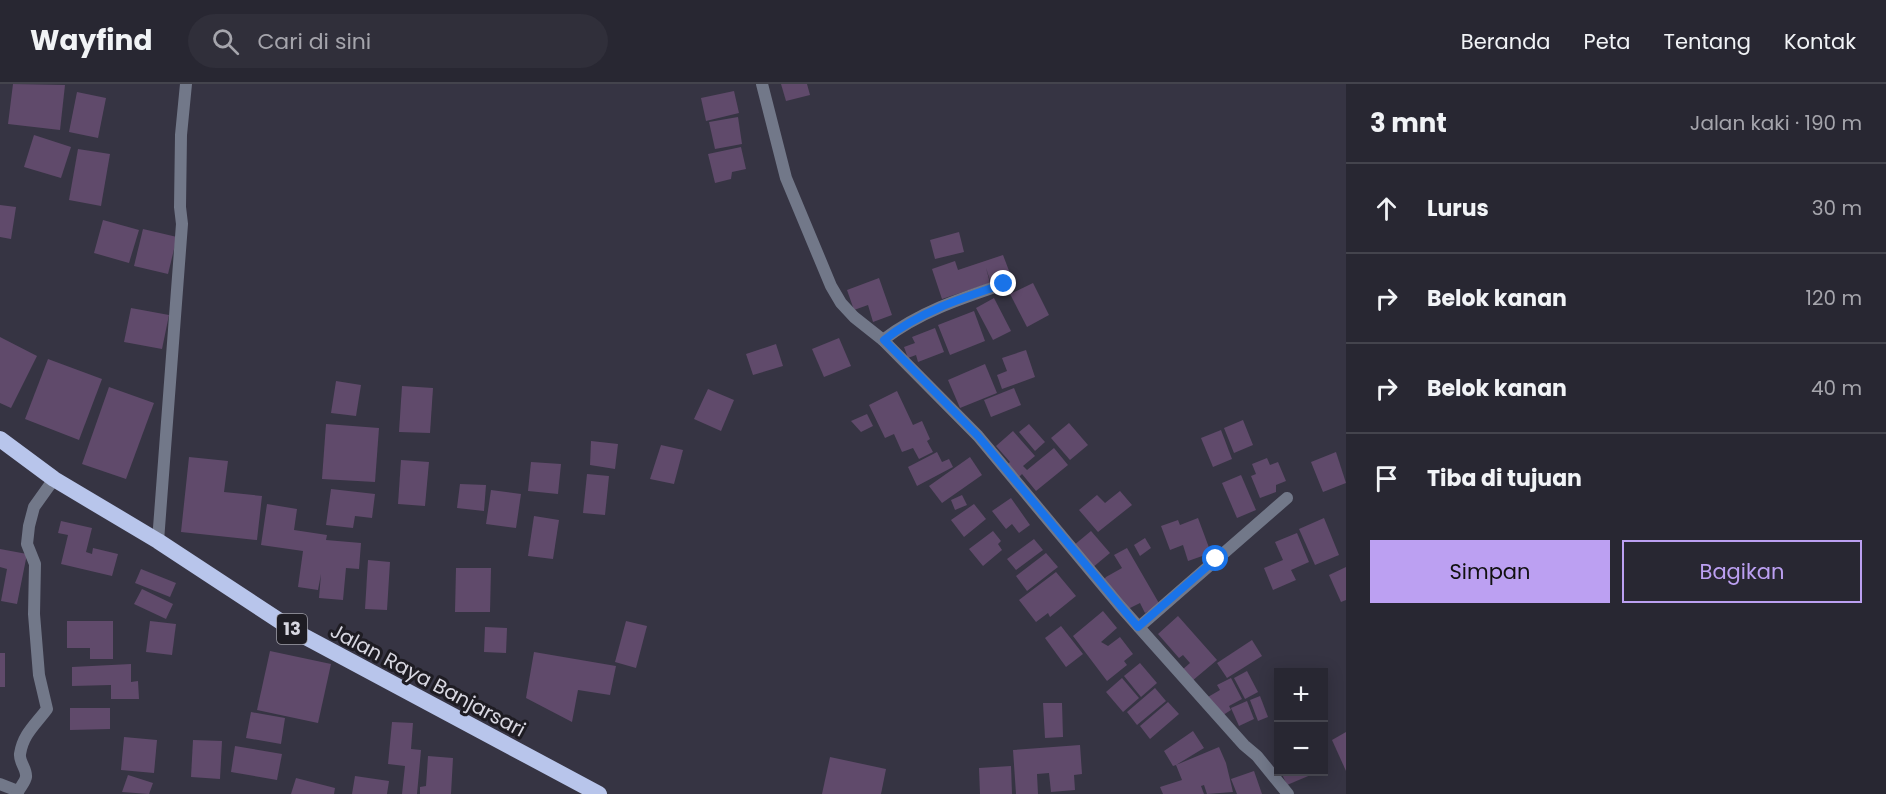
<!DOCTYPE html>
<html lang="id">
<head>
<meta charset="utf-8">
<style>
  body { margin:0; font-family:Poppins,sans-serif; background:#302f3a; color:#f1f3f6 }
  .controls { position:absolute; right:18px; bottom:18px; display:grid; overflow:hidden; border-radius:0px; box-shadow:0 3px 15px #0003 }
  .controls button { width:54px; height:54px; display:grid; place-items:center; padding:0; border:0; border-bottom:2px solid #44444d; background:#282732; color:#f1f3f6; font:30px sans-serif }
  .stop { position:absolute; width:18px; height:18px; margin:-14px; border:4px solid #1a73e8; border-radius:50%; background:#fff }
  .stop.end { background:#1a73e8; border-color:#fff; box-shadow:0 2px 6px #0008 }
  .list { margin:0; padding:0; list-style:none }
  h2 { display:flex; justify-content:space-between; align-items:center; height:78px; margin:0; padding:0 24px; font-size:26px }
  h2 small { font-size:20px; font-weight:400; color:#a5a5ac }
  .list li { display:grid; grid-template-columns:39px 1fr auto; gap:18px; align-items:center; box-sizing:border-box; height:90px; padding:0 24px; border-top:2px solid #44444d }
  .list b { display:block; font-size:22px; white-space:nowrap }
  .list em { font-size:20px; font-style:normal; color:#a5a5ac }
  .actions { display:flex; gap:12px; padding:18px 24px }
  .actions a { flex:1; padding:14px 0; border:2px solid #bca0f2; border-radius:0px; text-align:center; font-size:21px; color:#bca0f2 }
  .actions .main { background:#bca0f2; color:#111 }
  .icon { flex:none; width:33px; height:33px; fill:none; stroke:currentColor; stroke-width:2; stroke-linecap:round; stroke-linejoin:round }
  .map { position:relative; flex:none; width:1346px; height:710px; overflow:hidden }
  header { display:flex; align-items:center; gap:36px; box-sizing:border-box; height:84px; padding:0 30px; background:#282732; border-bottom:2px solid #44444d }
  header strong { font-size:28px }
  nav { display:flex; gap:33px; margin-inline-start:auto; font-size:21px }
  .search { width:420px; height:54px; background:#302f3a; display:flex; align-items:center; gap:15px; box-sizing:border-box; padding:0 21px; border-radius:33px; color:#a5a5ac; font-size:22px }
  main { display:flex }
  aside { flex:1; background:#282732 }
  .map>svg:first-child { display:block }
  .building { fill:#604a6b }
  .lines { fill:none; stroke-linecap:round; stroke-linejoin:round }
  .minor { stroke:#727889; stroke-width:12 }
  .trunk { stroke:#b8c5eb; stroke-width:16 }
  .route { stroke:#1a73e8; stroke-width:8 }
  .labels { text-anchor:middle; stroke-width:6; stroke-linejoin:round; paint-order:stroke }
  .shield { fill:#1e1c23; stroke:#a09fa8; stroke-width:1.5 }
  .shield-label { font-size:18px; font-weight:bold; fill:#d8d7e1 }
  .street-label { font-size:20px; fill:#d8d7e1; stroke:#1e1c23 }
</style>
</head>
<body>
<header>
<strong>Wayfind</strong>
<div class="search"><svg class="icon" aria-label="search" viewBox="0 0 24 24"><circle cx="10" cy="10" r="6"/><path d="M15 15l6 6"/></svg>Cari di sini</div>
<nav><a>Beranda</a><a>Peta</a><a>Tentang</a><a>Kontak</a></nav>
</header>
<main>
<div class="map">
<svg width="1346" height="710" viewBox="0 0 1346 710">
  <rect width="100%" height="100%" fill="#363443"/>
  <g class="building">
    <path d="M13,0l52,1 -5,45 -52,-6z"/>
    <path d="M781,0h26l3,11 -24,6z"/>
    <path d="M734,7l5,22 -33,8 -5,-23z"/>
    <path d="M77,8l29,6 -8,40 -29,-6z"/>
    <path d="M738,33l4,27 -27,5 -6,-27z"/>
    <path d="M34,51l37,12 -10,31 -37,-11z"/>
    <path d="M741,63l5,22 -14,3 -1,7 -16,4 -7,-29z"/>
    <path d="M78,65l32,5 -9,52 -32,-6z"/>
    <path d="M0,121l16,2 -5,32 -11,-2z"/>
    <path d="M103,136l36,10 -10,33 -35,-10z"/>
    <path d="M143,145l34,8 -9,37 -34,-8z"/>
    <path d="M959,148l5,20 -29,7 -5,-19z"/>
    <path d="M1003,171l8,21 -20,7 -5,-15 4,15 -48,16 -10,-30 23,-8 3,9z"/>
    <path d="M879,194l13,37 -19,7 -5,-17 -14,5 -7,-20z"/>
    <path d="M1033,199l16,32 -22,12 -17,-33z"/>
    <path d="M994,214l17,33 -18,9 -17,-32z"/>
    <path d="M131,224l38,7 -7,34 -38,-7z"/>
    <path d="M974,227l11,30 -35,14 -12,-30z"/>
    <path d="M935,244l9,24 -26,10 -2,-7 -8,3 -4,-11 11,-4 -3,-6z"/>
    <path d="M0,253l37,19 -26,52 -11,-5z"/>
    <path d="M839,254l12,28 -27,11 -12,-28z"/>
    <path d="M776,260l7,22 -30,9 -7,-21z"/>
    <path d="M1026,266l9,27 -33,12 -5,-14 10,-4 -5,-13z"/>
    <path d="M48,275l54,20 -23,61 -54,-21z"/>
    <path d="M985,280l12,29 -37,15 -12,-28z"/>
    <path d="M336,297l25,4 -5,31 -25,-3z"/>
    <path d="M402,302l31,2 -3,45 -31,-1z"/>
    <path d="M109,303l45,16 -28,76 -44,-15z"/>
    <path d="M1014,304l7,17 -30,12 -7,-17z"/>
    <path d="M708,305l26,11 -13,31 -27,-12z"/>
    <path d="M897,307l16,34 9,-4 8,18 -3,2 6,11 -14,7 -6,-11 -11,4 -8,-18 -9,4 -16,-33z"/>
    <path d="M867,330l6,12 -12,6 -10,-11z"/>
    <path d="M1243,336l10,25 -19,8 -10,-25z"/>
    <path d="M1069,339l19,22 -18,15 -19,-22z"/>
    <path d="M326,340l53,4 -4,54 -53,-3z"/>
    <path d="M1029,340l16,18 -10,9 -16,-19z"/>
    <path d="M1221,346l11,29 -19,8 -12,-29z"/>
    <path d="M1013,347l22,25 -12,10 4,4 27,-22 14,17 -32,26 -14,-17 -6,6 -12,-13 6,-5 -14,-16z"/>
    <path d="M591,357l27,3 -3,25 -25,-4z"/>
    <path d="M661,361l22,5 -9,34 -24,-5z"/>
    <path d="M937,368l5,10 7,-3 4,8 -36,19 -9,-19z"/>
    <path d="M1336,368l10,31 -23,9 -12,-30z"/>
    <path d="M189,373l39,4 -4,31 38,4 -5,44 -76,-8z"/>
    <path d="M970,373l12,18 -40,28 -13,-17z"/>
    <path d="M1267,374l3,7 8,-3 8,19 -10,4v7l-16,6 -9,-22 5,-2 -4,-10z"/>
    <path d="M401,376l28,2 -4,44 -27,-2z"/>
    <path d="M531,378l30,2 -3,30 -30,-3z"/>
    <path d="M587,390l22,2 -4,39 -22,-2z"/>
    <path d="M1241,391l15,35 -19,8 -15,-35z"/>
    <path d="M460,400l26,1 -2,26 -27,-3z"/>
    <path d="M331,405l44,5 -3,24 -17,-2 -2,12 -27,-3z"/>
    <path d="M491,406l30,4 -5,34 -30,-4z"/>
    <path d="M1120,407l12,14 -34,27 -19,-22 18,-15 8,8z"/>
    <path d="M962,411l5,10 -12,5 -4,-10z"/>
    <path d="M1011,414l19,27 -11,8 -7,-9 -6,5 -14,-18z"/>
    <path d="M267,420l30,5 -3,21 33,5 -1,5 35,3 -2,26 -13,-1 -3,32 -24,-2 2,-24 -3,16 -20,-3 5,-36 -42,-6z"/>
    <path d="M974,420l12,15 -22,18 -13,-17z"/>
    <path d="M534,432l25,4 -6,39 -25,-3z"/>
    <path d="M1198,434l13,35 -23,8 -5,-16 -13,5 -9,-24 17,-6 2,5z"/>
    <path d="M1324,434l15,37 -24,10 -16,-36z"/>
    <path d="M61,437l31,7 -6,24 6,2 1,-6 25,6 -6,22 -51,-12 7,-29 -10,-2z"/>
    <path d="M993,447l8,10 -3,3 4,6 -19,16 -14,-17z"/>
    <path d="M1091,447l19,22 -18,15 -19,-22z"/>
    <path d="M1297,449l12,29 -18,8 5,10 -23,10 -9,-22 19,-8 -8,-18z"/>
    <path d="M1145,454l6,10 -11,8 -6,-11z"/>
    <path d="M1034,455l9,11 -27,20 -9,-11z"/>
    <path d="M1127,464l33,57 -15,8 -5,-10 -14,7 -23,-29 3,-4 16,-9 -8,-13z"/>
    <path d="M0,465l27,5 -10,50 -16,-3 6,-32 -7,-2z"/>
    <path d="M1046,469l12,14 -31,24 -11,-15z"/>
    <path d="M368,476l22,2 -3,48 -22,-1z"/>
    <path d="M1346,483v33l-5,2 -12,-27z"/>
    <path d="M456,484h35l-1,44h-35z"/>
    <path d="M141,485l35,14 -6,14 -35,-14z"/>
    <path d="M1056,488l20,24 -26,21 -2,-4 -12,9 -17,-22z"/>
    <path d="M142,505l31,15 -7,15 -32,-15z"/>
    <path d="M1103,527l14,17 -16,14 7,4 12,-9 13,17 -9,7 3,4 -20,16 -34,-45z"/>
    <path d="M1178,532l39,44 -25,21 -10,-11 8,-7 -7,-8 -4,3 -21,-24z"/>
    <path d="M67,537h46v38h-23v-11h-23z"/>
    <path d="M150,537l26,3 -4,31 -26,-3z"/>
    <path d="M626,537l21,5 -11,42 -21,-6z"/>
    <path d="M1061,542l22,28 -17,13 -21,-29z"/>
    <path d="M485,543l22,1 -1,25 -22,-1z"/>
    <path d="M1252,556l10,16 -35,22 -10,-15z"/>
    <path d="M270,567l61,13 -13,59 -61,-13z"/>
    <path d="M534,568l82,14 -6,29 -32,-5 -6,32 -46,-24z"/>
    <rect x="0" y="569" width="5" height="34"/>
    <path d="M1140,579l17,20 -16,14 -17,-21z"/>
    <path d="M131,580v18l7,-1 1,18h-28v-14l-39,1v-19z"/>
    <path d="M1247,587l11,21 -13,7 -11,-21z"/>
    <path d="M1122,594l17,20 -16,14 -17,-20z"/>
    <path d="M1231,594l11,21 -13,7 2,4 -11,7 -12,-20 12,-7 -3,-5z"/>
    <path d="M1155,604l11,13 -29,24 -10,-13z"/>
    <path d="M1260,612l8,21 -10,4 -8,-21z"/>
    <path d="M1247,617l7,18 -15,7 -8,-18z"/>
    <path d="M1168,618l11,12 -29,25 -10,-13z"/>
    <path d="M1043,619h19l1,34 -18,1z"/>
    <path d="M70,624h40v21l-40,1z"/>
    <path d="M251,628l34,6 -4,26 -35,-6z"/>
    <path d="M392,638l21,1 -2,26 10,1 -4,44h-15l3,-28 -17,-2z"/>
    <path d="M1193,647l11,17 -28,17 43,-18 7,16 7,29 -26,2 -3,-9 -3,1 3,8h-41l-3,-7 22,-7 -6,-15 -3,1 -9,-15z"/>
    <path d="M1346,648v39l-14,-31z"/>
    <path d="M124,653l33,3 -3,33 -33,-3z"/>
    <path d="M193,656l29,1 -2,38 -29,-2z"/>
    <path d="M1080,661l2,29 -8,1 1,15 -24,2 -2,-19 -12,1 1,20h-22l-3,-44z"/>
    <path d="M235,662l47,8 -5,26 -46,-8z"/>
    <path d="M428,672l25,2 -2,36h-31v-7l6,-1z"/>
    <path d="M830,673l56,12 -5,25h-59z"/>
    <path d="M1011,682l1,28h-32l-1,-26z"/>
    <path d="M1254,687l8,23h-25l-6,-15z"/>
    <path d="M1281,688h31l1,2 -26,11z"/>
    <path d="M128,691l25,8 -4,11 -27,-2z"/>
    <path d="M355,692l34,5 -2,13h-35z"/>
    <path d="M296,694l39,10 -1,6h-43z"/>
  </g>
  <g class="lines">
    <g class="minor">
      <path d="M762,0l24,94 45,108 10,17 13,14 29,23 95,96 142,170 124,139 13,11 31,38"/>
      <path d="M883,256c36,-28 79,-42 121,-56"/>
      <path d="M158,457l24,-317 -2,-17 1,-72 5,-51"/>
      <path d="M1139,543l148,-129"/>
      <path d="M0,700l18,7"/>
      <path d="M17,710c2,-6 8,-11 9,-17 1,-8 -7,-15 -6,-23 3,-20 16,-30 27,-45l-8,-34 -5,-61 1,-50 -8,-20 2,-18 5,-19 20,-28"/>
    </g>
    <path class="trunk" d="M0,355l54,40 104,62 140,92 301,161"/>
  </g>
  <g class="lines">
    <path class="route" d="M1004,200c-42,14 -85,28 -120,56l94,96 160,191 78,-68"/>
  </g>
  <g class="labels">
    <rect class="shield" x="277" y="530" width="30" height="30" rx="4.5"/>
    <g class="shield-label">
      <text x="292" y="551">13</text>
    </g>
    <g class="street-label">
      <text transform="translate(428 596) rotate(28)" y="7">Jalan Raya Banjarsari</text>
    </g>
  </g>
</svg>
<div class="controls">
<button>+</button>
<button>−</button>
</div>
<div class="stop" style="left:1216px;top:475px"></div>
<div class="stop end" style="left:1004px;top:200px"></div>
</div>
<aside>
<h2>3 mnt<small>Jalan kaki · 190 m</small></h2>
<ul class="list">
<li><svg class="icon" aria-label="ahead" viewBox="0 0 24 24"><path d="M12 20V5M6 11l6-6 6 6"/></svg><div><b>Lurus</b></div><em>30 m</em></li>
<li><svg class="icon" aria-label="right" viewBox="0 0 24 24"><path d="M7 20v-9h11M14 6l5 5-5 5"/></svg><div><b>Belok kanan</b></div><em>120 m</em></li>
<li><svg class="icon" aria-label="right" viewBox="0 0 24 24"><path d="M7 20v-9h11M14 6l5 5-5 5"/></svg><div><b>Belok kanan</b></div><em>40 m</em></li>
<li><svg class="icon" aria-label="arrive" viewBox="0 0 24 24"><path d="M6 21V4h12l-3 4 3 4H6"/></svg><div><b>Tiba di tujuan</b></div></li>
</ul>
<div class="actions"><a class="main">Simpan</a><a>Bagikan</a></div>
</aside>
</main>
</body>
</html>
